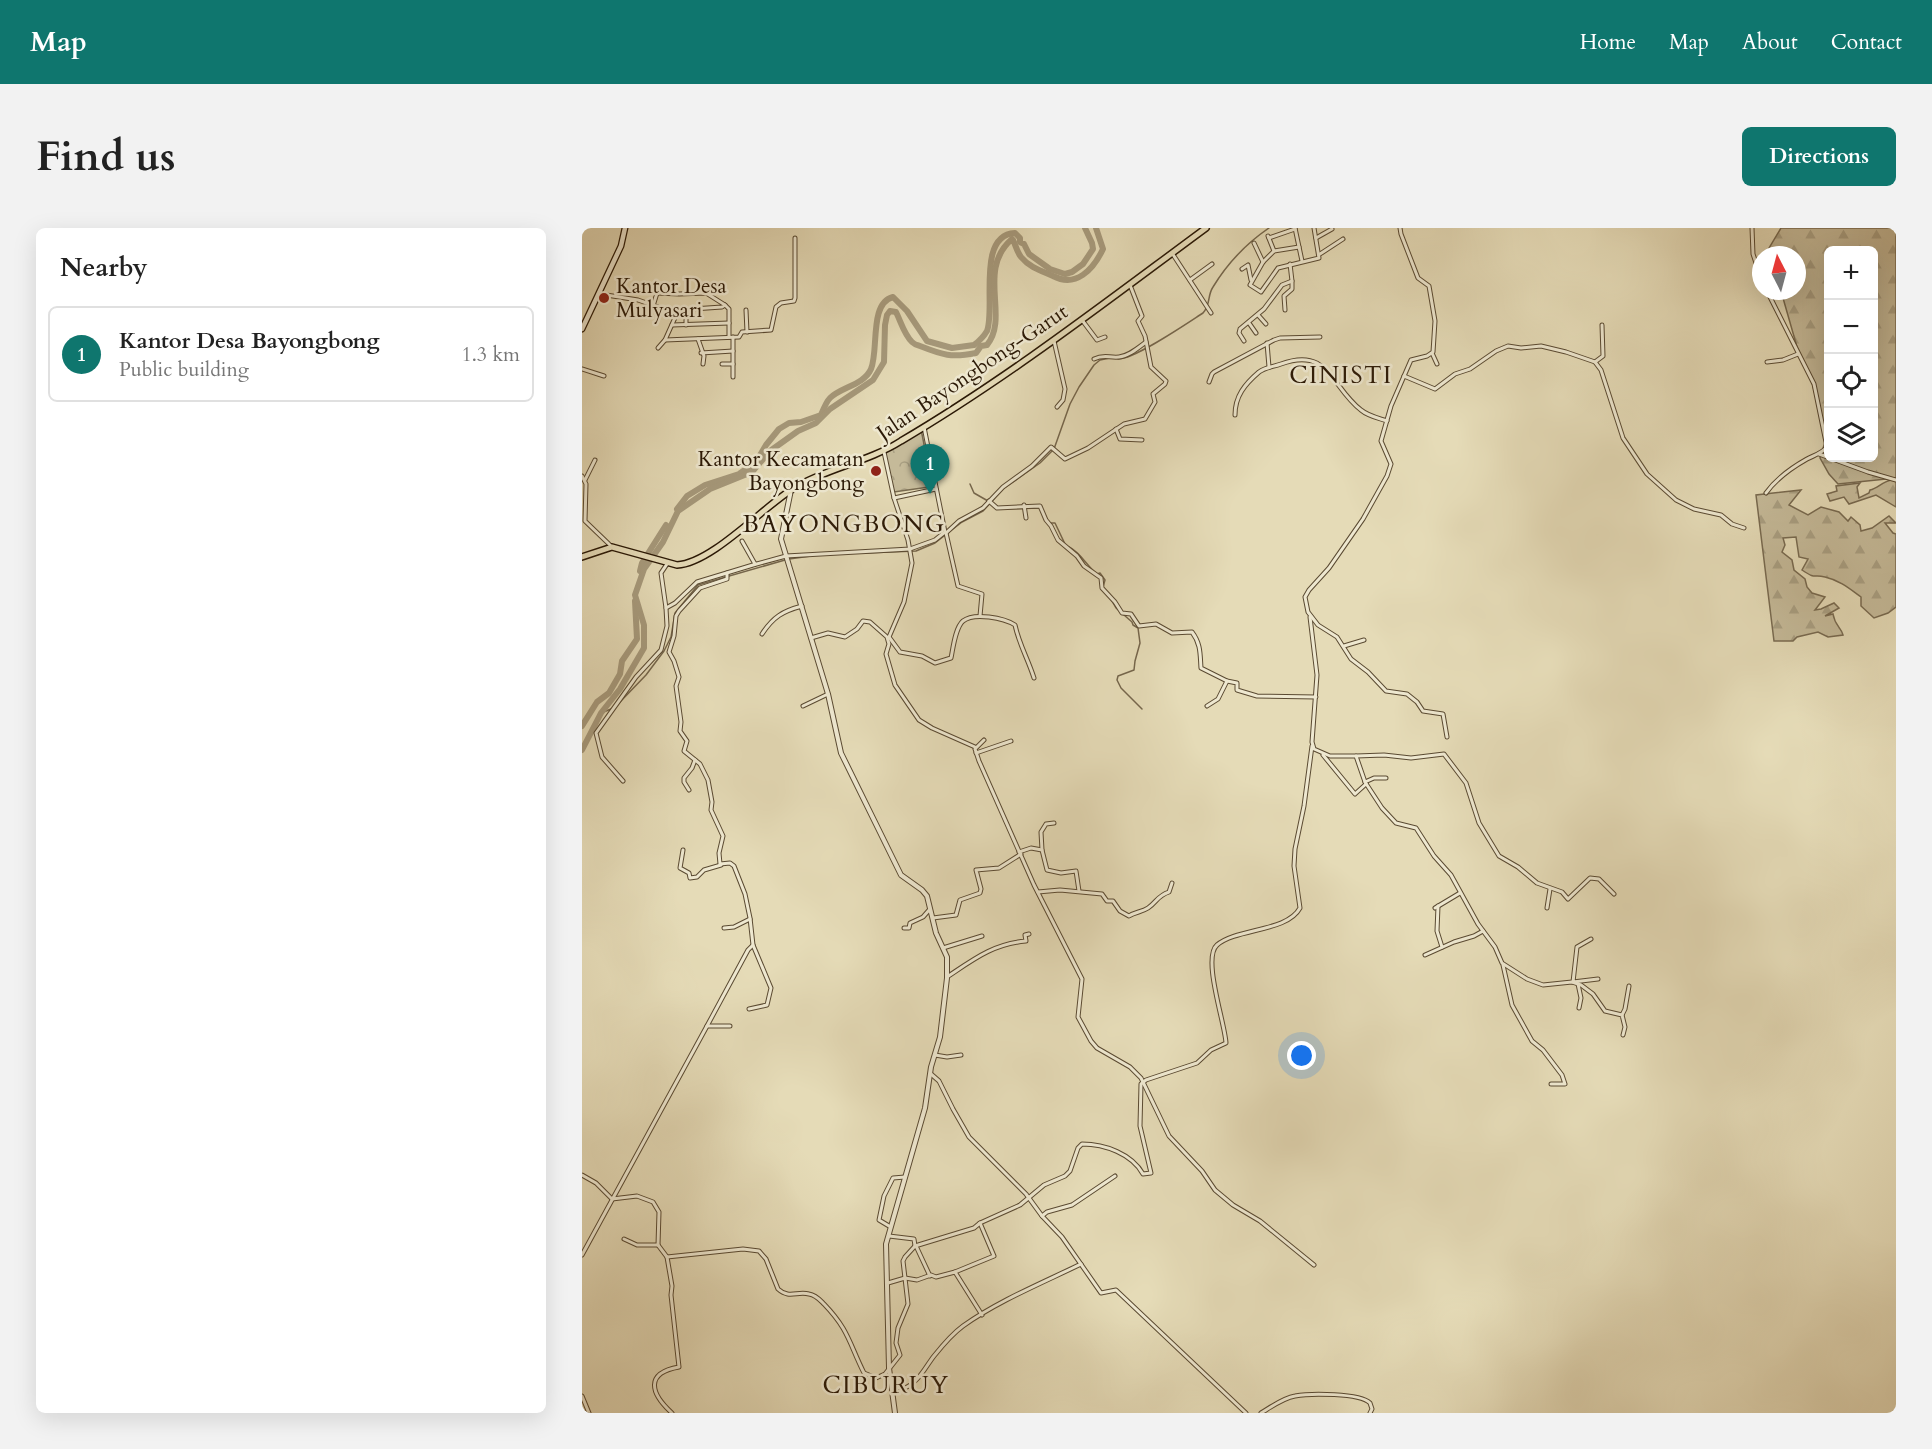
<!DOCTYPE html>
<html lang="en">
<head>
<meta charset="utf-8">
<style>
  body { margin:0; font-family:Cardo,serif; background:#f2f2f2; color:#222 }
  .controls { position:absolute; right:18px; top:18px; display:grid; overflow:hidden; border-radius:9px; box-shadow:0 6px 24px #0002 }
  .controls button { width:54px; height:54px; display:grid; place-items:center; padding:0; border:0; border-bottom:2px solid #e0e0e0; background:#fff; color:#222; font:30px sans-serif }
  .compass { position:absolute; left:1170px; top:18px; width:54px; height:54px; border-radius:50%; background:#fff; box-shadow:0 6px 24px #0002; rotate:354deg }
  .you { position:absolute; left:720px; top:828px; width:21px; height:21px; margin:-15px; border:4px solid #fff; border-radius:50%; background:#1a73e8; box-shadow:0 0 0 9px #1a73e833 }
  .badge { display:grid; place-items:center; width:39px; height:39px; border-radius:50%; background:#0f766e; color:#fff; font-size:20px; font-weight:700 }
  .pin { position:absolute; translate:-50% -50px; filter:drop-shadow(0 2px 3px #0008) }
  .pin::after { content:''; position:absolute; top:32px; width:21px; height:18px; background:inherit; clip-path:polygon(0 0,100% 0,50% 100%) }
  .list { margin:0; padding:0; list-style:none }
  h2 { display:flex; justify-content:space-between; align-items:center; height:78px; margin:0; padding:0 24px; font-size:26px }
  h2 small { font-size:20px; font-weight:400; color:#767676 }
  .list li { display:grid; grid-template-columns:39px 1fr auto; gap:18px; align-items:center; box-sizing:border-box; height:96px; margin:0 12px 12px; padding:0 12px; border:2px solid #e0e0e0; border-radius:9px }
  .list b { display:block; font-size:22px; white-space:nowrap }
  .list p { margin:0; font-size:20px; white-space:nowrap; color:#767676 }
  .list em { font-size:20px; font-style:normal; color:#767676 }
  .icon { flex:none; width:33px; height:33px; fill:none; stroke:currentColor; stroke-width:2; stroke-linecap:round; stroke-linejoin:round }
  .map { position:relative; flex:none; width:1314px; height:1185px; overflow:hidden; border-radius:9px }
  header { display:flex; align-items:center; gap:36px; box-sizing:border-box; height:84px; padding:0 30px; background:#0f766e; color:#fff }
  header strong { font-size:28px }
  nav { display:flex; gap:33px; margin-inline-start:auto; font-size:21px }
  .intro { display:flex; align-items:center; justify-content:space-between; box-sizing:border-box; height:144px; padding:0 36px }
  h1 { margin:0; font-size:42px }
  .button { padding:15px 27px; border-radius:9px; background:#0f766e; color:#fff; font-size:21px; font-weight:700 }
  main { display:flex; gap:36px; padding:0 36px }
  aside { flex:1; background:#fff; border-radius:9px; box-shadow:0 6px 24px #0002 }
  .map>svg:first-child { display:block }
  .forest { fill:url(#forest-firs); stroke:#786a50; stroke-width:1.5; fill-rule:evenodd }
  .park { fill:url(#park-crowns); stroke:#786a50; stroke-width:1.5 }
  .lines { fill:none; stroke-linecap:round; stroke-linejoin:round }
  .stream { stroke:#75664c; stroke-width:1.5 }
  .river { stroke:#a6997b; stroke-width:6 }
  .minor-casing { stroke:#5a4a32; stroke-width:5 }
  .tertiary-casing { stroke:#5a4a32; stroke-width:6 }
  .secondary-casing { stroke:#2b1906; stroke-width:7 }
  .primary-casing { stroke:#2b1906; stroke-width:8 }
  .minor { stroke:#eee8d0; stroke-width:3 }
  .tertiary { stroke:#eee8d0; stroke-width:4 }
  .secondary { stroke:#eee8d0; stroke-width:4.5 }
  .primary { stroke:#e5dbb7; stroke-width:5 }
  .poi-dot { fill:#8f2418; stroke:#eee8d0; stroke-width:2 }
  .labels { text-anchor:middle; stroke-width:5; stroke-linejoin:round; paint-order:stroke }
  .poi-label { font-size:21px; fill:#2b1906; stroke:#eee8d0; text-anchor:start }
  .street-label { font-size:21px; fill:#2b1906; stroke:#eee8d0 }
  .quarter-label { font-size:24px; letter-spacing:1.5px; fill:#2b1906; stroke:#eee8d0 }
</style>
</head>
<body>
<header>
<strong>Map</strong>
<nav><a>Home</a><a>Map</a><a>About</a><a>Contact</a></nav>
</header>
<div class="intro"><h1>Find us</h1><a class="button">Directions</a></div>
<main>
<aside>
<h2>Nearby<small></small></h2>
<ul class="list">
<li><span class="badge">1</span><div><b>Kantor Desa Bayongbong</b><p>Public building</p></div><em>1.3 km</em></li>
</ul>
</aside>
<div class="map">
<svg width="1314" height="1185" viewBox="0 0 1314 1185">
  <defs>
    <pattern id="forest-firs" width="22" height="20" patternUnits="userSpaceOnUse" patternTransform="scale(1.5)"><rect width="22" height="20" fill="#c5ba99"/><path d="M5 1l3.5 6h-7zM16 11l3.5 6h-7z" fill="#a99f82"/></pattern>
    <pattern id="park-crowns" width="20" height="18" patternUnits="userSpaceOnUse" patternTransform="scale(1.5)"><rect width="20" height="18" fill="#c5ba99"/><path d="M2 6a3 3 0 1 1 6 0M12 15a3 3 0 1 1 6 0" fill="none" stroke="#a99f82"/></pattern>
  </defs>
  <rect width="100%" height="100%" fill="#e5dbb7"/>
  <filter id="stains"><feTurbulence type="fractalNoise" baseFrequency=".00333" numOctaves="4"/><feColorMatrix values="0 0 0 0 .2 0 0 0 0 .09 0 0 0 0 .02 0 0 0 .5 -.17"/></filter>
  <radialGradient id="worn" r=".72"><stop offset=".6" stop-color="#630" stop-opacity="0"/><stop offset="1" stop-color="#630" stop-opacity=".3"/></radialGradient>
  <g class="forest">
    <path d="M1199,0h115v250l-58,6 -9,-10 -9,-16 6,-19 -15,-61 -14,-31 -16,-56h16v-36h-26l-2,-7zM1246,22h46v208h-46z"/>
    <path d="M1309,252h5v27l-20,-12 -27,9 -5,-7 -14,4 -3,-7 10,-3 -1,-5 24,-3 -3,4 2,11 10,-5 1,-3c8,-2 12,-8 21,-10z"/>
    <path d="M1219,262l-12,15 19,10 13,-8 18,5 9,9 3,-4 9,8 1,6 11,-3 17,-12 7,7h-11l8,10 3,1v73l-8,6 -14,5 -13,-12v-9c-11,-8 -22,-17 -36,-20 -13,-3 -8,3 -23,-7l6,-11 -9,-2 -3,-20 -13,1 2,7 -3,7 10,8 2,10 11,9 2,8 5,6 13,4 -10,13 6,-1 13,-6 5,5 -14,8 8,-2c2,12 8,13 10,21l-15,2 -10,-5 -21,5 -4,4h-19l-18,-146z"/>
  </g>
  <path class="park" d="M339,201l11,56 -3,2 -35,5 -10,-41z"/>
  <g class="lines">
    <g class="stream">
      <path d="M536,131c17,0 68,-35 85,-46 8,-9 4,-17 10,-26 14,-23 34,-44 56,-59"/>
      <path d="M388,256l4,9 14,8"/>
      <path d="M420,281l38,-1"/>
      <path d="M468,295h5l10,21"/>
      <path d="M487,319c11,5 18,19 28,27l3,-1 5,7 -2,7"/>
      <path d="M282,325l52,-2 19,-8 27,-21 21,-11 20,-22 37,-26 14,-14 16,-45 9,-17 15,-22 6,-5 10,-2"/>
      <path d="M207,331l22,-3"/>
      <path d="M530,373l4,7 16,14 1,3 5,3 2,15 -5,18 -1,9 -16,6 -1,4 4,8 21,21"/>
      <path d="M37,475l27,-28 18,-24 7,-14 4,-24 23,-28 87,-25"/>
      <path d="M19,485l10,-4"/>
    </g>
    <g class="river">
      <path d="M95,281l10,-13 18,-11 34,-11 17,-12 10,-17 13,-16 10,-6 12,-1 20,-7c2,-5 5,-13 9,-17 11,-11 34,-13 41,-29 8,-19 -2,-66 22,-72l14,14 20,30 25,7 22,-3c4,-3 10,-9 13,-14 9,-23 -11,-96 28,-98l5,5v4l4,2 5,10 21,15 15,5 7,-2 11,-8 10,-15 -1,-6 -7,-15"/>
      <path d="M58,343l2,-8 24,-38"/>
      <path d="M0,498l15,-24 12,-9 11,-19 2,-13 15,-22 -2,-38"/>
      <path d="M0,522l19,-37 19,-24 24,-41v-23l-9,-30 9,-26 19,-27 15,-31 32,-22 42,-17 18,-21 28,-20 18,-8 14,-14 43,-29 11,-18 1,-37 2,-10 3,-4 6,1c5,10 8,22 16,30 5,4 3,2 8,4 23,9 31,12 56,7l5,-7 6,-1c23,-28 -11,-75 25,-106l1,1c3,6 4,12 8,17 9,11 21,14 32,19 23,12 40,-6 50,-27l-7,-21"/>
    </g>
    <defs>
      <g id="minor">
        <path d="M713,0l7,33"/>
        <path d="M818,0l1,6 17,44 11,8 6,35 -2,31 -6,4 -16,4 -20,46 -10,35 10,23 -4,12 -24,43 -34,49 -20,22 -4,7 3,15 10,13 19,12 14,22 17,13 18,19 21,3 10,8 6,9 20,3 4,23"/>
        <path d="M1170,0l1,26 8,24"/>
        <path d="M686,8l6,15"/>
        <path d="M687,10l26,-9"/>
        <path d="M734,10l16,-9"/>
        <path d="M672,15l9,19"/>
        <path d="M717,19l-25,4 -11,11 -13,23 11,7 17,-24 41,-10 -5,-30"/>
        <path d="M590,25l39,60"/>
        <path d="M738,26l23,-15"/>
        <path d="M660,41l6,-4 3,15"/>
        <path d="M608,52l22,-16"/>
        <path d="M18,66l38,6 23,8 17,2 44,-3 3,-2 -19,-12 -27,1 -22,-1 -18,-8"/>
        <path d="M127,66l5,-10"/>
        <path d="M143,77l4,4v28"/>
        <path d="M71,78l4,-13"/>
        <path d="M82,82l11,8"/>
        <path d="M164,82l1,22"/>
        <path d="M703,82l-1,-14 8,-7v-8"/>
        <path d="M676,87l8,9"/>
        <path d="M500,92l15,20 8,-3"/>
        <path d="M667,95l7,10"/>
        <path d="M90,97l57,-2"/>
        <path d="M104,97v-15"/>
        <path d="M151,109v40"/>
        <path d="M116,111l6,17 -1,8"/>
        <path d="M83,112l74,-3 3,-5 29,-2 5,-23 5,-4 13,-2 1,-3v-60"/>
        <path d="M472,113l11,48 -2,11 -6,7"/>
        <path d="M662,113l-5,-8 1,-4 24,-20 18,-24 10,-4 -2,-17"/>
        <path d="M685,115l2,24"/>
        <path d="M76,120l7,-8 13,-29"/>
        <path d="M119,125l32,-2"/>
        <path d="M850,125l5,11"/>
        <path d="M512,131c10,-5 15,-1 25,-2 10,-1 19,-9 27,-15"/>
        <path d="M1013,134l8,-6 -1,-31"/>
        <path d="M1185,134l16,-2 15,-6"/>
        <path d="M140,136h11"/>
        <path d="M0,141l22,7"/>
        <path d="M822,148l31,13 20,-15 15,-5 26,-18 12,-5 13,2 20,-2 25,6 29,10 6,8 22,68 24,36 29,26 18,9 27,6 11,9 12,4"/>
        <path d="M627,154l3,-8 2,-2 60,-32 6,-2 40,-1"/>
        <path d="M653,187c0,-19 10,-31 24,-43 7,-5 14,-5 22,-8 48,-18 50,23 80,46 7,6 17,8 26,11"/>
        <path d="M534,201l4,10 22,1"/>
        <path d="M302,224l10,46 14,42 4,23 -8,39 -15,35"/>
        <path d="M1237,226l49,18 28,8"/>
        <path d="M0,248l4,8 -1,37 26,25"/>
        <path d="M3,252l10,-20"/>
        <path d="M1184,265c10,-14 25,-25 41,-34 8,-4 15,-6 20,-12l-13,-63 -47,-93"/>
        <path d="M312,270l42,-9"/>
        <path d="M407,273l8,7 43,-2 6,14 5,6 7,14 19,16 7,10 17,12 1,10 13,14 7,11 9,1 8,12 17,-2 16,9 20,-1c9,12 8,22 9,36l26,13 10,2v7l20,6 59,1"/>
        <path d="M442,277l2,13"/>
        <path d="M364,305l13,-12 24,-13 20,-21 29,-21 19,-19 14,12 23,-11 36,-24 21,-5 10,-17 -2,-8 12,-10 1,-3 -15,-14 -6,-31 -7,-15 4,-5 -12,-31"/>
        <path d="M364,305l12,53 24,8 -2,22"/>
        <path d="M160,313l13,23"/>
        <path d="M145,345v6l-27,9 -21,23 -3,5 -2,20 -5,16 5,9 5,16 -3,9 5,36 -1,9 7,10 -3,10 16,13 8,16 4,22 -1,8 12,26 -4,17 1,11 10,-1 4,3 11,28 5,24 3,27 18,43 -4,17 -18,4"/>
        <path d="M84,380l-5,-35 6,-9"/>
        <path d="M728,389l7,58 -5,67 2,7 16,7h26l9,26 17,26 14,15 20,5 18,28 17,19 27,49 17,23 7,16 25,16 16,6 29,-3 9,3 12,9 12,17 17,4 3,12 -2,8"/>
        <path d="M180,406c11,-17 21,-23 40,-28"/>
        <path d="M307,409l11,15 22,4 13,7 16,-5c2,-9 4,-30 12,-37 11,-9 41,-3 52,4 4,19 13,34 19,53"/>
        <path d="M229,410l17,-5 17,4 12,-8 6,-8 7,1 17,15 2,7 -3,10 9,31 24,35 13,8 43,19"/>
        <path d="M762,418l20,-6"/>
        <path d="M221,478l25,-12"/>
        <path d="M625,478l11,-7 9,-18"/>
        <path d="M402,512l-9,9 4,12 55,124 48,94 -4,38 13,24 6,7 33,19 11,11 28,58 33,35 13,19 18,15 27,16 54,44"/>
        <path d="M394,525l35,-12"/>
        <path d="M741,527l32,39 11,-10"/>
        <path d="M774,528l28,-1 27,3 33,-4 22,29 13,40 20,33 19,11 19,16 25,9 6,7 22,-21 9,1 15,15"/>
        <path d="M41,553l-21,-24 -6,-24 40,-56 25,-27 6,-24 -1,-18 9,-5 22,-21 56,-17 33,-9 124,-7 25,-9 10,-8 -21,-105"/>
        <path d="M783,554l9,-4h12"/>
        <path d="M107,562l-5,-8v-4l8,-10 3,-8"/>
        <path d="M101,622l-3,18 9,5 1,5 7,-1 7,-7 17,-5"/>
        <path d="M460,622l-1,-18 5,-8 8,-1"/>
        <path d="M437,624l12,-4 11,2 5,20 14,3 15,-2 3,20"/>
        <path d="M456,664l22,-2 42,4 5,7h6l7,10 9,5c6,-4 13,-4 19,-8 9,-6 9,-12 21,-16l3,-9"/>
        <path d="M856,678l-1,25 5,16"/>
        <path d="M853,680l25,-15"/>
        <path d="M965,680l3,-19"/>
        <path d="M351,690l23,-3 4,-15 20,-7 1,-4 -5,-19 23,-2 22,-14"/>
        <path d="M142,700l10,-1 16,-8"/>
        <path d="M322,700h5l1,-5 13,-6 7,-8"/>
        <path d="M1009,711l-14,8 -4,35 25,-3"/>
        <path d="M361,720l39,-12"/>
        <path d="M843,727l29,-13 20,-6 9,-5"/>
        <path d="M921,737l9,40 20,36 11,9 19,25 3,9h-14"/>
        <path d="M365,749c27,-18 46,-33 79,-36l-1,-6 4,-1"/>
        <path d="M996,756l3,14 -2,10"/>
        <path d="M1040,787l3,-6 4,-23"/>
        <path d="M125,798l41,-76 5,-5"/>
        <path d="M353,827l12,2 14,-2"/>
        <path d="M349,846l8,7 14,28 16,28 57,57 16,22 20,21 39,56 15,-3 130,123"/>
        <path d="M0,947l14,8 16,16 25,-3 16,6 6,10 -1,33 9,12 76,-8 16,2 7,8 12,30c11,10 19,2 31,5 7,1 11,6 15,10 25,26 25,39 40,69l12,5 9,-4 15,-19 -4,-12 2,-15 10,-24 -5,-43 2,-4 10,-11"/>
        <path d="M460,988l5,-4 25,-7 43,-29"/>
        <path d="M307,998l-10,-6 5,-24 9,-18 12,-1"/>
        <path d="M307,1008l25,3 1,7 59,-18 6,-5 40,-18 24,-20 21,-9 5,-5 8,-23 4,-4c23,0 50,10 61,30l8,-1 -11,-47 1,-42 5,-4 51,-17 14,-13 15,-7c-1,-20 -24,-85 -9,-98 20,-17 70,-13 83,-37l-6,-42 1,-17 9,-43 8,-60"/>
        <path d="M42,1011l13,6h21"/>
        <path d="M334,1018l14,30"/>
        <path d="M0,1027l125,-229h23"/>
        <path d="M85,1029l5,29 -1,9 8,72c-34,6 -29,26 -7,46"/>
        <path d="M373,1044l39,-16 -14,-33"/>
        <path d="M306,1055l17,-5 12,2 14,-5 5,2 19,-5 27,43"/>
        <path d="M310,1157l11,4c16,-7 21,-20 31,-33 8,-10 18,-22 29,-30 35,-25 79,-43 118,-62"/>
        <path d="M0,1168l7,17"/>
        <path d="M679,1185c10,-6 22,-15 34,-17 15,-3 65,-3 75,7l2,6 -2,4"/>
      </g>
      <path id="tertiary" d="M209,262l-10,49 47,155 13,59 60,122 21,15 5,6 9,37 11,24v21l-7,59 -9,30 -6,41 -39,136 3,124 6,45"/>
      <path id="secondary" d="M0,101l39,-83 4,-18"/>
      <path id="primary" d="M0,329l30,-10 65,18c35,-2 86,-58 117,-77 33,-20 74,-26 107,-47 107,-63 206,-140 305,-213"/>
    </defs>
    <use href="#minor" class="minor-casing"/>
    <use href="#tertiary" class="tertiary-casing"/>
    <use href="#secondary" class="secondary-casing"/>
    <use href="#primary" class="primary-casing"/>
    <use href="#minor" class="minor"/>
    <use href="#tertiary" class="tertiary"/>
    <use href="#secondary" class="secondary"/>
    <use href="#primary" class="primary"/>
  </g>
  <g class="poi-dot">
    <circle cx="22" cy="70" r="6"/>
    <circle cx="294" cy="243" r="6"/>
  </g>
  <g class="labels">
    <g class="poi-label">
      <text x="34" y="65">Kantor Desa<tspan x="34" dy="24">Mulyasari</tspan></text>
      <text x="282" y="238" text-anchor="end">Kantor Kecamatan<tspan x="282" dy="24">Bayongbong</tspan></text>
    </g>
    <g class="street-label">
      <text transform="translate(390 144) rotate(-34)" y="7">Jalan Bayongbong-Garut</text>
    </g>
    <g class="quarter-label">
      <text x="759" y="155">CINISTI</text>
      <text x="262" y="304">BAYONGBONG</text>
      <text x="304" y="1165">CIBURUY</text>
    </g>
  </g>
  <rect width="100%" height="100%" filter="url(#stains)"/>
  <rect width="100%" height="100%" fill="url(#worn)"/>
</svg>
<div class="controls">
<button>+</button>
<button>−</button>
<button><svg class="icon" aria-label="locate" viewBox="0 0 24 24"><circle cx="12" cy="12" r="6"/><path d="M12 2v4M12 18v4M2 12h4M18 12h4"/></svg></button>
<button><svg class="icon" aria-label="layers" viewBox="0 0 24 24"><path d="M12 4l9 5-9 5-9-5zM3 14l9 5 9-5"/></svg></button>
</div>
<svg class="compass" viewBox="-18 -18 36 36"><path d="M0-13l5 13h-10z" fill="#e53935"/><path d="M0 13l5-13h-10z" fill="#767676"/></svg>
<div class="you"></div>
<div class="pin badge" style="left:348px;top:266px">1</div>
</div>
</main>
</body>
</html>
